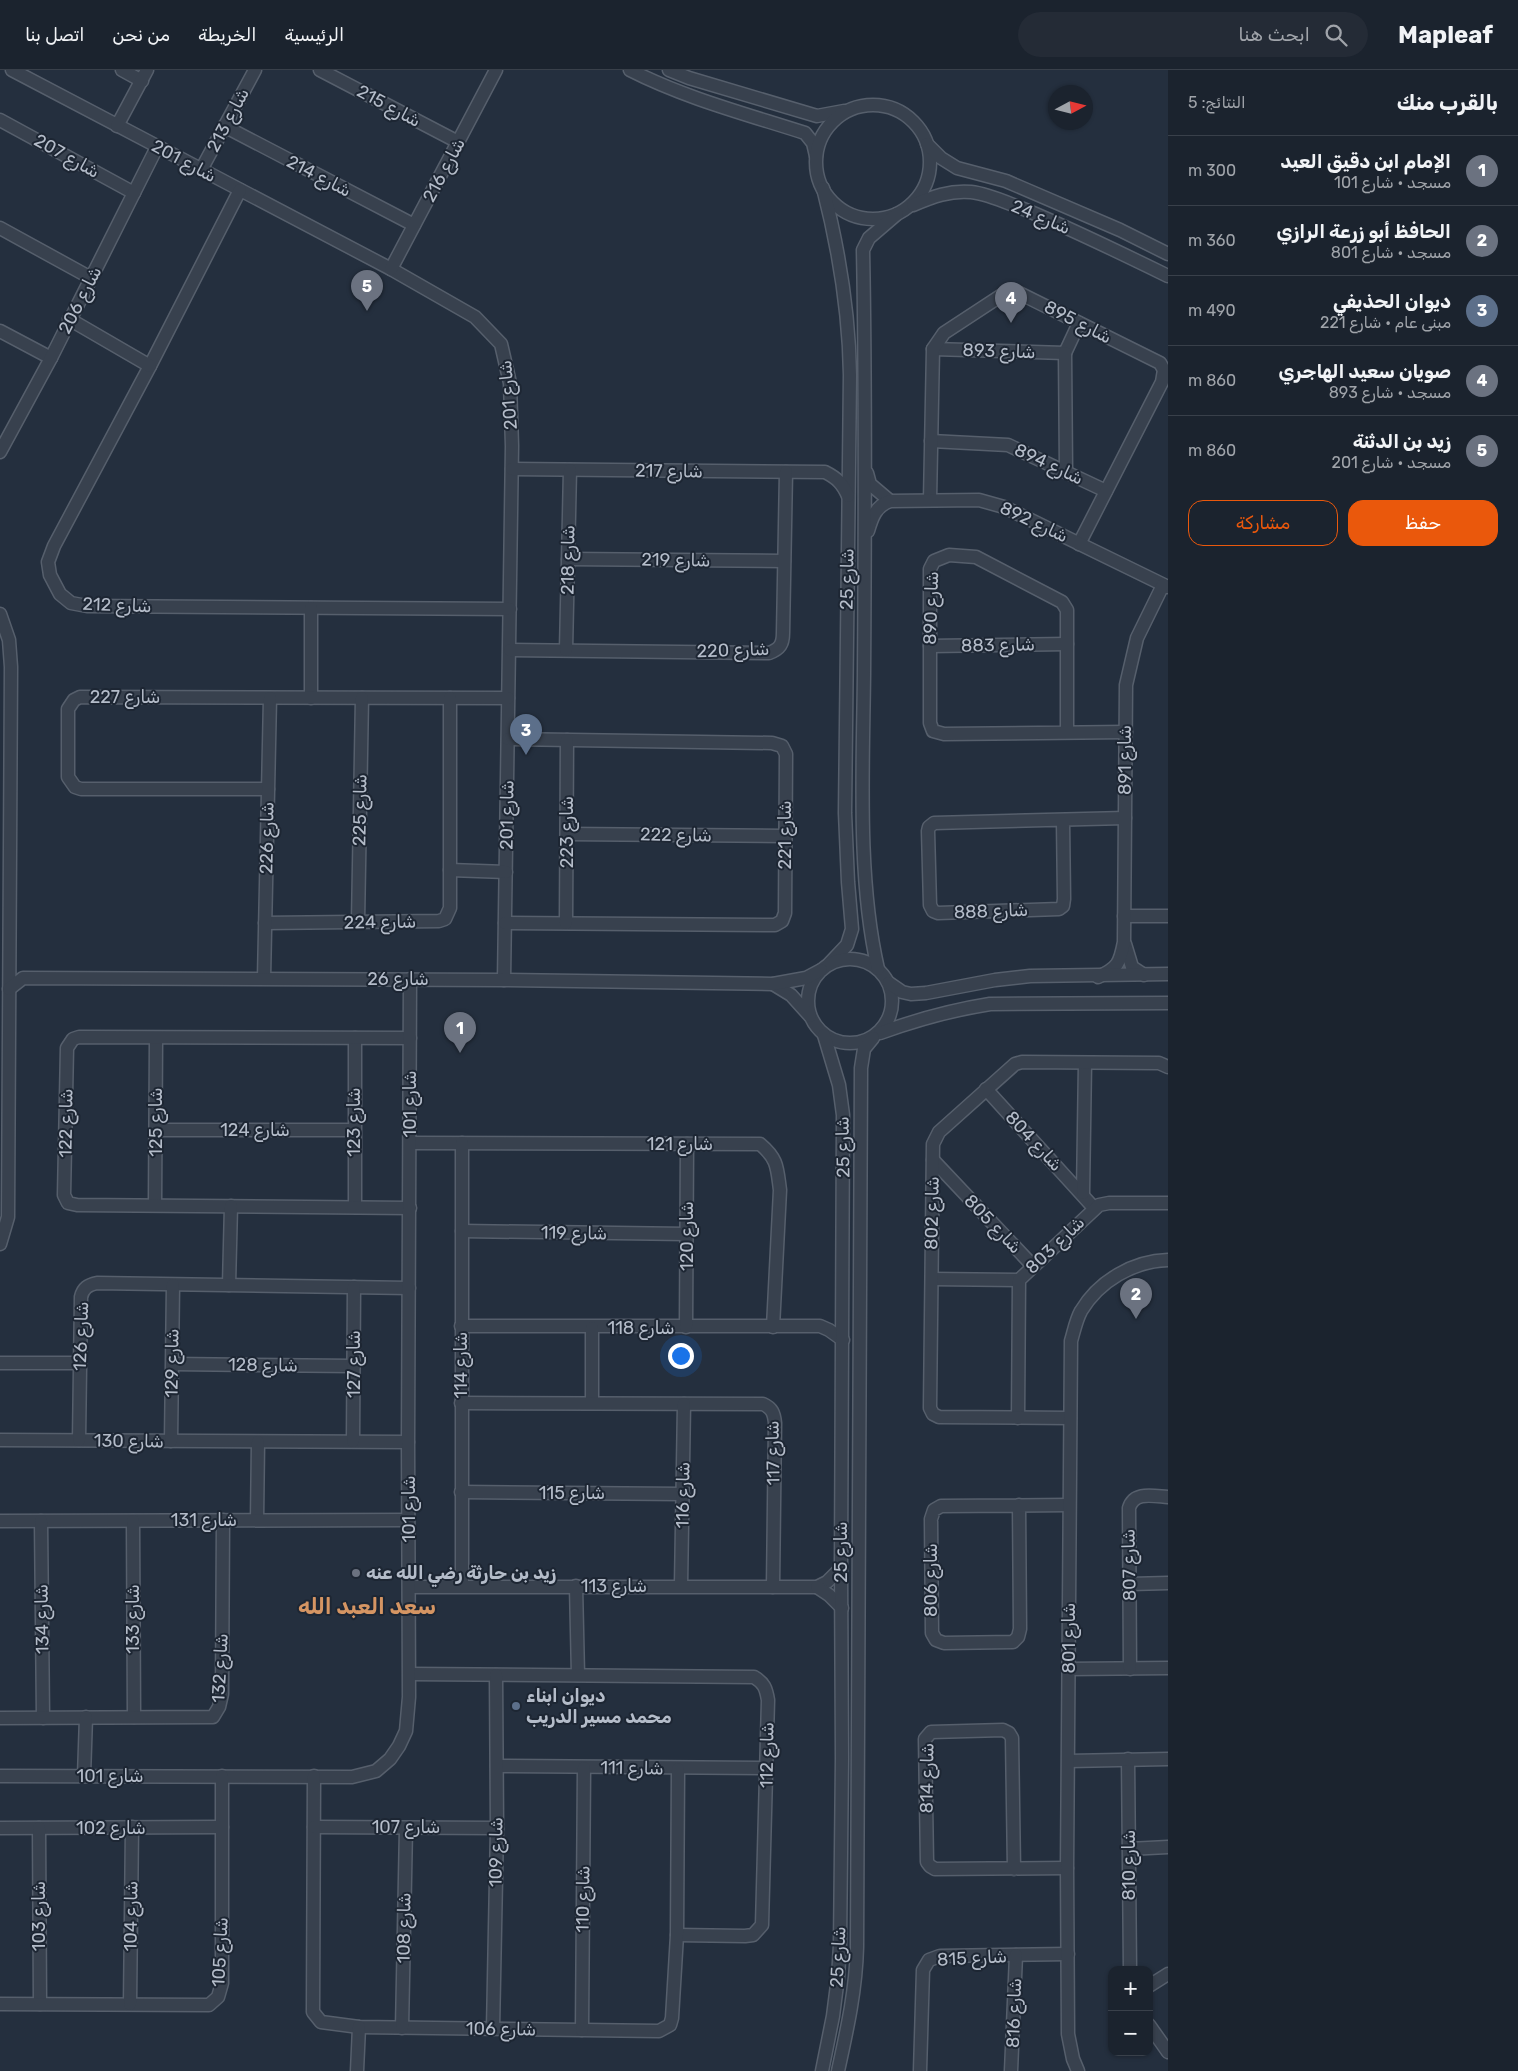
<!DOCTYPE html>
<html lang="ar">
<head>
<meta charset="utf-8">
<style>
  body { margin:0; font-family:Rubik,Cairo,sans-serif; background:#242b36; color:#f1f3f6; direction:rtl }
  .controls { position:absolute; right:15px; bottom:15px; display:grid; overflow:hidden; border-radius:10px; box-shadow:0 1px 4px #0004 }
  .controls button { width:45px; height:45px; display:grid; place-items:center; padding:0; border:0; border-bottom:1px solid #39404a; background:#1b232e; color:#f1f3f6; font:25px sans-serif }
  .compass { position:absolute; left:1048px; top:15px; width:45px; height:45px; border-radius:50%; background:#1b232e; box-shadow:0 1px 4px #0004; rotate:83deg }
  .you { position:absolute; left:680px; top:1285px; width:18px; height:18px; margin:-12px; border:4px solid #fff; border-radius:50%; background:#1a73e8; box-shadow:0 0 0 8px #1a73e833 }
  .badge { display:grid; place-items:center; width:32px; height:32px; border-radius:50%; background:#ea580c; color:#fff; font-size:16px; font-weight:700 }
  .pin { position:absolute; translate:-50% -41px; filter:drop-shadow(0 1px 2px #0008) }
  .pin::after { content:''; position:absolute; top:26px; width:18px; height:15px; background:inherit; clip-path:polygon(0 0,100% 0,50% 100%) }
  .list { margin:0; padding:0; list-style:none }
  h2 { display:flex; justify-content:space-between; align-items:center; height:65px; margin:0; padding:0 20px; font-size:21px }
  h2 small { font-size:16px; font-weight:400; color:#a0a4aa }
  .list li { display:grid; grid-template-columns:32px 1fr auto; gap:15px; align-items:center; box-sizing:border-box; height:70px; padding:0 20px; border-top:1px solid #39404a }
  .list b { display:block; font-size:19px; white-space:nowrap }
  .list p { margin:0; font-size:16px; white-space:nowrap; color:#a0a4aa }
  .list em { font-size:16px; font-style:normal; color:#a0a4aa }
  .actions { display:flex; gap:10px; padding:15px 20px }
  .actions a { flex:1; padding:11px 0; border:1px solid #ea580c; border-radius:15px; text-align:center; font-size:18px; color:#ea580c }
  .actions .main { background:#ea580c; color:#fff }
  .icon { flex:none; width:28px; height:28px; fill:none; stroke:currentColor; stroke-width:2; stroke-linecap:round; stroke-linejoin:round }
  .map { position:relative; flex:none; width:1168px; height:2001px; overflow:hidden; direction:ltr }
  header { display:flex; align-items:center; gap:30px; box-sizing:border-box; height:70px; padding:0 25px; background:#1b232e; border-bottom:1px solid #39404a }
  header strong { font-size:24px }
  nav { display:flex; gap:28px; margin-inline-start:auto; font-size:18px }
  .search { width:350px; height:45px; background:#242b36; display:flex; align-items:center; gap:12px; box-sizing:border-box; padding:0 18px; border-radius:28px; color:#a0a4aa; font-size:19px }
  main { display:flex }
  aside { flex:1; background:#1b232e }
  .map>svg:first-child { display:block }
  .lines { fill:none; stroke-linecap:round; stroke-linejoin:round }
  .minor-casing { stroke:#565f6c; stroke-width:15 }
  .minor { stroke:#38414e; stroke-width:12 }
  .worship-dot { fill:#6b7280; stroke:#1d2633; stroke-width:2 }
  .service-dot { fill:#5c6f8a; stroke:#1d2633; stroke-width:2 }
  .labels { text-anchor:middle; stroke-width:4; stroke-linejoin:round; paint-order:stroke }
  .street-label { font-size:18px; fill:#b4bcc9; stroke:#1d2633 }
  .poi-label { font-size:18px; font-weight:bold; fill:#b4bcc9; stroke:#1d2633; text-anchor:start }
  .district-label { font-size:22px; font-weight:bold; fill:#d59563; stroke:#1d2633 }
</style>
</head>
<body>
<header>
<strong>Mapleaf</strong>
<div class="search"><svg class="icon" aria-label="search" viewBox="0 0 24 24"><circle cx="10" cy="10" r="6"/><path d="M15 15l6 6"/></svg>ابحث هنا</div>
<nav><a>الرئيسية</a><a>الخريطة</a><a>من نحن</a><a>اتصل بنا</a></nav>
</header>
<main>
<aside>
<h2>بالقرب منك<small>النتائج: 5</small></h2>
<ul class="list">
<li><span class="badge" style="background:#6b7280">1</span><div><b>الإمام ابن دقيق العيد</b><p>مسجد · شارع 101</p></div><em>300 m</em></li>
<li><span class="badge" style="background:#6b7280">2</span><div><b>الحافظ أبو زرعة الرازي</b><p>مسجد · شارع 801</p></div><em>360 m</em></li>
<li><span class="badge" style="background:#5c6f8a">3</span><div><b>ديوان الحذيفي</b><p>مبنى عام · شارع 221</p></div><em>490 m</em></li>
<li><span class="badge" style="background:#6b7280">4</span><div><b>صويان سعيد الهاجري</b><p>مسجد · شارع 893</p></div><em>860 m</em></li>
<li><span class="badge" style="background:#6b7280">5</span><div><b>زيد بن الدثنة</b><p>مسجد · شارع 201</p></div><em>860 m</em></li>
</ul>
<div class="actions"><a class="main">حفظ</a><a>مشاركة</a></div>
</aside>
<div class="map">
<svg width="1168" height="2001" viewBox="0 0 1168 2001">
  <rect width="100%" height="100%" fill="#242f3e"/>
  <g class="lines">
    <defs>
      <g id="minor">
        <path d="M12,0l379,199 84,48 26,27 9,39 2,63 -8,534"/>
        <path d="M122,0l20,11"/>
        <path d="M320,0l138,72"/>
        <path d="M630,0c55,28 116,44 175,63l8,10 3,13"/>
        <path d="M669,0l20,8 128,38 27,-5"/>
        <circle cx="873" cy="92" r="57"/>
        <path d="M0,50l134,73"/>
        <path d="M117,56l30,-56"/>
        <path d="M224,56l190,99"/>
        <path d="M927,74l14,14 16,10 49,13 114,49 48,24"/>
        <path d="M201,100l54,-100"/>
        <path d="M823,118c16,62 26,122 27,187l-5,438 3,69 4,47 -5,16 -18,19"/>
        <path d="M240,120l-90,176 -96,180 -6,16 2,13 10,19 11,9 16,3 423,3"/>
        <path d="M913,135c19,-8 37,-15 58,-13 19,2 38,12 55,18 48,20 95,43 142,66"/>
        <path d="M0,158l91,50"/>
        <path d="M391,199l105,-199"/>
        <path d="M69,249l81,47"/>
        <path d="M0,261l51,27"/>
        <path d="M933,279l132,4 14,-30"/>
        <path d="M1065,283l1,118"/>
        <path d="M931,371l77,4 98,46"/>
        <path d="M0,382l51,-94 106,-211"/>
        <path d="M512,399l313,3c12,6 18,12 23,24"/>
        <path d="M867,403l3,11 20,17"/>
        <path d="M930,430l3,-151 11,-16 61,-40 10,-2 145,72 4,7 -2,12 -83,162"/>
        <path d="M868,461c4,-14 8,-25 22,-30l89,-1 25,7 164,80"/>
        <path d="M568,489l216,2"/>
        <path d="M311,538v90"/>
        <path d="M0,544l9,26 2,27 -3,550 -8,27"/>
        <path d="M930,576l137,-2"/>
        <path d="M510,580l259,3c11,-4 14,-9 14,-20l3,-161"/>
        <path d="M566,580l4,-180"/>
        <path d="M1067,662v-122l-5,-8 -86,-45 -27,-2 -15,6 -4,8v154l3,8 11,3 182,-2"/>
        <path d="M268,719h-187l-6,-2 -7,-10v-68l6,-9 6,-3 428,1"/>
        <path d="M1063,751l1,78 -1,7 -4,3 -121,4 -5,-2 -3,-6 -2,-74 1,-4 5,-4 191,-5"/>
        <path d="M567,764l218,2"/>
        <path d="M450,800l56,2"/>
        <path d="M1124,846h44"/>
        <path d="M358,852l4,-224"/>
        <path d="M265,853l174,-2 6,-2 5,-11v-210"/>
        <path d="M505,853l270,2 7,-4 3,-8 1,-159 -4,-8 -10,-3 -264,-4"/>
        <path d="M566,853l1,-183"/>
        <path d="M1125,874l7,23 12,8"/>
        <circle cx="850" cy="931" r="42"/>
        <path d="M878,899c-21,-91 -15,-201 -14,-295 1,-141 2,-282 -1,-424l6,-12 28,-24"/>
        <path d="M1098,907c20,-9 22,-14 26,-35l2,-257 11,-47 26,-53"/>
        <path d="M264,908l6,-280"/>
        <path d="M889,913l13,9 9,2 15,-1 69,-13 35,-4 138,-2"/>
        <path d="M773,914l18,11 19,21"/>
        <path d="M9,919l14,-11 481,2 269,4 33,-6 15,-8"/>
        <path d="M880,963c36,-13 72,-23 110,-29l178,-1"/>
        <path d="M355,968v169"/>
        <path d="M986,1019l108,119"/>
        <path d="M156,1060h198"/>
        <path d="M410,1073l350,1c18,15 17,24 20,46l-7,137"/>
        <path d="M933,1090l100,106"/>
        <path d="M1083,1123l2,-130"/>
        <path d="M155,1135l1,-167"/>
        <path d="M410,1138l-333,-3 -9,-2 -4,-8 3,-147 6,-9 6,-2 331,1"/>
        <path d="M462,1161l225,3"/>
        <path d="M932,1209l87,1"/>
        <path d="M229,1215l2,-79"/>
        <path d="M461,1256h359l9,4 14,10"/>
        <path d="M686,1257l1,-183"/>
        <path d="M592,1258v75"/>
        <path d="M0,1293h80"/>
        <path d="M173,1294l181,2"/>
        <path d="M461,1333l302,1c9,4 11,9 12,19l-2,164"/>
        <path d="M1018,1348l1,-138 80,-75 10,-2h59"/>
        <path d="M1070,1348l-131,-1 -6,-3 -3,-6 3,-264 6,-12 76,-68 7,-2 137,1 9,4"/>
        <path d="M0,1370l408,2"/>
        <path d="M79,1370l2,-143c2,-9 7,-12 16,-14l312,5"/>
        <path d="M171,1371l2,-156"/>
        <path d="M353,1371l1,-154"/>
        <path d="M461,1422l222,2"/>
        <path d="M1019,1435l1,124 -2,8 -5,5 -69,1 -8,-3 -4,-7 -1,-114 3,-9 7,-4 128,-1"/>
        <path d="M257,1450l1,-78"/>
        <path d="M0,1451l408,-1"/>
        <path d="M41,1451l2,197"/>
        <path d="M133,1451l1,196"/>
        <path d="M1130,1514l38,-1"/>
        <path d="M462,1516v-443"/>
        <path d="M576,1516l2,89"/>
        <path d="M681,1516l3,-182"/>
        <path d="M410,1517h407l10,-5 14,-14"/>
        <path d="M817,1517l12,8 13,13"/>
        <path d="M1068,1599l100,-1"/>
        <path d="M1130,1599l-1,-161c5,-17 24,-12 39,-11"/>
        <path d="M410,1604l344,3c10,6 12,11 14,23l-6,225 -9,10 -8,1 -68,-1"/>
        <path d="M0,1648l213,-1 6,-10 3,-13 1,-174"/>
        <path d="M1128,1689l2,211"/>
        <path d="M1069,1691l99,-2"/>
        <path d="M497,1696l270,2"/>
        <path d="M0,1706l352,1 24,-6 14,-12 9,-13 7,-15 3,-34 -1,-255 2,-463"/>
        <path d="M84,1706l2,-59"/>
        <path d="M314,1706l-1,236 8,10 38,5 300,4 11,-6 2,-7 5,-83 1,-166"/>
        <path d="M314,1757l183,1"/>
        <path d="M0,1758l222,-1"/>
        <path d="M39,1758l1,176"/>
        <path d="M1129,1779l39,-2"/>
        <path d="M1014,1799l-2,-131 -3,-5 -6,-3 -72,2 -6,7 2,123 3,4 5,3 132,-1"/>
        <path d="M1149,1916l19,-12"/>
        <path d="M0,1934l209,1 9,-8 4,-14v-207"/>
        <path d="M130,1934l2,-177"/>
        <path d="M1149,1955l19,27"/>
        <path d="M402,1958l4,-200"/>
        <path d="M493,1959l4,-201 -1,-153"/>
        <path d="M582,1960l2,-262"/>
        <path d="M357,2001l2,-44"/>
        <path d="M822,2001l11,-55 5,-39 2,-32 2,-186 -1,-191 2,-453 -4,-30 -15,-50"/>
        <path d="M838,2001c9,-41 18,-81 19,-124l4,-879 3,-19 9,-11"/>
        <path d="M920,2001l3,-101 6,-10 11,-4 128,-2"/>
        <path d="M1011,2001l5,-116"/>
        <path d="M1078,2001l-5,-12 -5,-25 -1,-166 4,-527c3,-10 5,-21 10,-30 18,-30 52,-50 87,-51"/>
      </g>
    </defs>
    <use href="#minor" class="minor-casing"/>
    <use href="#minor" class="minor"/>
  </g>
  <circle class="worship-dot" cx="356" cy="1503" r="5"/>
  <circle class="service-dot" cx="516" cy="1636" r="5"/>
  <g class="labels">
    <g class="street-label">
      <text transform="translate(389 36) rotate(28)" y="6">شارع 215</text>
      <text transform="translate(228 50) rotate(-62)" y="6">شارع 213</text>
      <text transform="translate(67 86) rotate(29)" y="6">شارع 207</text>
      <text transform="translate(184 91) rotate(28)" y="6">شارع 201</text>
      <text transform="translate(444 100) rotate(-62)" y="6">شارع 216</text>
      <text transform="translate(319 106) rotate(27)" y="6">شارع 214</text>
      <text transform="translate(1041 147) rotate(23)" y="6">شارع 24</text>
      <text transform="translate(80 230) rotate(-63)" y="6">شارع 206</text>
      <text transform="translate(1078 252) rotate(27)" y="6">شارع 895</text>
      <text transform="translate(999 281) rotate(2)" y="6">شارع 893</text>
      <text transform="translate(508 325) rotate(-95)" y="6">شارع 201</text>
      <text transform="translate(1049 394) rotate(25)" y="6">شارع 894</text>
      <text transform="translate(669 401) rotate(1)" y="6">شارع 217</text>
      <text transform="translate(1034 452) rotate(25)" y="6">شارع 892</text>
      <text transform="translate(568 490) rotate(-89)" y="6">شارع 218</text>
      <text transform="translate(676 490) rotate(1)" y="6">شارع 219</text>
      <text transform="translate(847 509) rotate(-89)" y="6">شارع 25</text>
      <text transform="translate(117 535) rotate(2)" y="6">شارع 212</text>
      <text transform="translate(931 538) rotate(-88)" y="6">شارع 890</text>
      <text transform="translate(998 575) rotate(-1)" y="6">شارع 883</text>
      <text transform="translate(733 580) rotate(-2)" y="6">شارع 220</text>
      <text x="125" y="633">شارع 227</text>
      <text transform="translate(1125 690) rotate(-90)" y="6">شارع 891</text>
      <text transform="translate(360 740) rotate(-89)" y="6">شارع 225</text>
      <text transform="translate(507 745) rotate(-89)" y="6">شارع 201</text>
      <text transform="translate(567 762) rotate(-90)" y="6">شارع 223</text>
      <text transform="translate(676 765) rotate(1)" y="6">شارع 222</text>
      <text transform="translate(785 765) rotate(-90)" y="6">شارع 221</text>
      <text transform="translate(267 768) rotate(-89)" y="6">شارع 226</text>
      <text transform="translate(991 841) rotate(-2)" y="6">شارع 888</text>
      <text transform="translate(380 852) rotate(-1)" y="6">شارع 224</text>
      <text x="398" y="915">شارع 26</text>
      <text transform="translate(410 1034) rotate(-90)" y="6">شارع 101</text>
      <text transform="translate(156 1052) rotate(-90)" y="6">شارع 125</text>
      <text transform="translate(354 1052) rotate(-90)" y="6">شارع 123</text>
      <text transform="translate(66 1053) rotate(-89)" y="6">شارع 122</text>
      <text x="255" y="1066">شارع 124</text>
      <text transform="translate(1034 1071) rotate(47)" y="6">شارع 804</text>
      <text x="680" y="1080">شارع 121</text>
      <text transform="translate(843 1077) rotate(-91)" y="6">شارع 25</text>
      <text transform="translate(932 1143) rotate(-89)" y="6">شارع 802</text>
      <text transform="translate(993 1154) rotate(46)" y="6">شارع 805</text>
      <text transform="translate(574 1163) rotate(1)" y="6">شارع 119</text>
      <text transform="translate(687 1166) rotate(-90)" y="6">شارع 120</text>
      <text transform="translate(1055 1175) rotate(-44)" y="6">شارع 803</text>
      <text x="641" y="1264">شارع 118</text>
      <text transform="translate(81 1266) rotate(-88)" y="6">شارع 126</text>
      <text transform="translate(172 1293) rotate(-89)" y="6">شارع 129</text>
      <text transform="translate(354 1294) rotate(-90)" y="6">شارع 127</text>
      <text transform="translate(263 1295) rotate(1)" y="6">شارع 128</text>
      <text transform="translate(461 1295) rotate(-90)" y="6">شارع 114</text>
      <text transform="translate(129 1371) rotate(1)" y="6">شارع 130</text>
      <text transform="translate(773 1383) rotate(-91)" y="6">شارع 117</text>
      <text x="572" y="1429">شارع 115</text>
      <text transform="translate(683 1425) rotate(-89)" y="6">شارع 116</text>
      <text transform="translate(409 1439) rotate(-90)" y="6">شارع 101</text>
      <text x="204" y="1456">شارع 131</text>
      <text transform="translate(841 1482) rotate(-90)" y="6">شارع 25</text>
      <text transform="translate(1129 1495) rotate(-91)" y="6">شارع 807</text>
      <text transform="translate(931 1510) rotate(-90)" y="6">شارع 806</text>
      <text x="614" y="1522">شارع 113</text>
      <text transform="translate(42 1549) rotate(-91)" y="6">شارع 134</text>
      <text transform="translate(133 1549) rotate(-90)" y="6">شارع 133</text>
      <text transform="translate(1069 1568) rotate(-90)" y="6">شارع 801</text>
      <text transform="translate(220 1598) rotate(-87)" y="6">شارع 132</text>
      <text transform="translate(767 1685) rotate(-89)" y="6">شارع 112</text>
      <text transform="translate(632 1698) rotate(1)" y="6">شارع 111</text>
      <text x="110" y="1712">شارع 101</text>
      <text transform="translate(927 1708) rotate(-89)" y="6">شارع 814</text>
      <text x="406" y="1763">شارع 107</text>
      <text x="111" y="1764">شارع 102</text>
      <text transform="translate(496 1782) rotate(-89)" y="6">شارع 109</text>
      <text transform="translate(1129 1795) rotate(-90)" y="6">شارع 810</text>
      <text transform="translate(583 1829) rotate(-89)" y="6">شارع 110</text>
      <text transform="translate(39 1846) rotate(-90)" y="6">شارع 103</text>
      <text transform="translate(131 1846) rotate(-89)" y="6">شارع 104</text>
      <text transform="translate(404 1858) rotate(-89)" y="6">شارع 108</text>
      <text transform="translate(220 1882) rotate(-87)" y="6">شارع 105</text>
      <text transform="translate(838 1887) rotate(-87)" y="6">شارع 25</text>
      <text transform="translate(972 1888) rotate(-3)" y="6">شارع 815</text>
      <text transform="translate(1014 1943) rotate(-88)" y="6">شارع 816</text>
      <text transform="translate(501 1959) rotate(1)" y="6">شارع 106</text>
    </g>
    <g class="poi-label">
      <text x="366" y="1509">زيد بن حارثة رضي الله عنه</text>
      <text x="526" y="1632">ديوان ابناء<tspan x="526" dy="21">محمد مسير الدريب</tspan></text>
    </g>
    <g class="district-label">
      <text x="367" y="1544">سعد العبد الله</text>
    </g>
  </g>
</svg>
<div class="controls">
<button>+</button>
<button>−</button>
</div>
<svg class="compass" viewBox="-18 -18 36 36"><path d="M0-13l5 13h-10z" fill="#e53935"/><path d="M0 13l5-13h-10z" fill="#a0a4aa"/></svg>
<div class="you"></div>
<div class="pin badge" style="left:460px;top:983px;background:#6b7280">1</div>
<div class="pin badge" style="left:1136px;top:1249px;background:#6b7280">2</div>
<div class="pin badge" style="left:526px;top:685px;background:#5c6f8a">3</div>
<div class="pin badge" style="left:1011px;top:253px;background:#6b7280">4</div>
<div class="pin badge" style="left:367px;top:241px;background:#6b7280">5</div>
</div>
</main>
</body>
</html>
